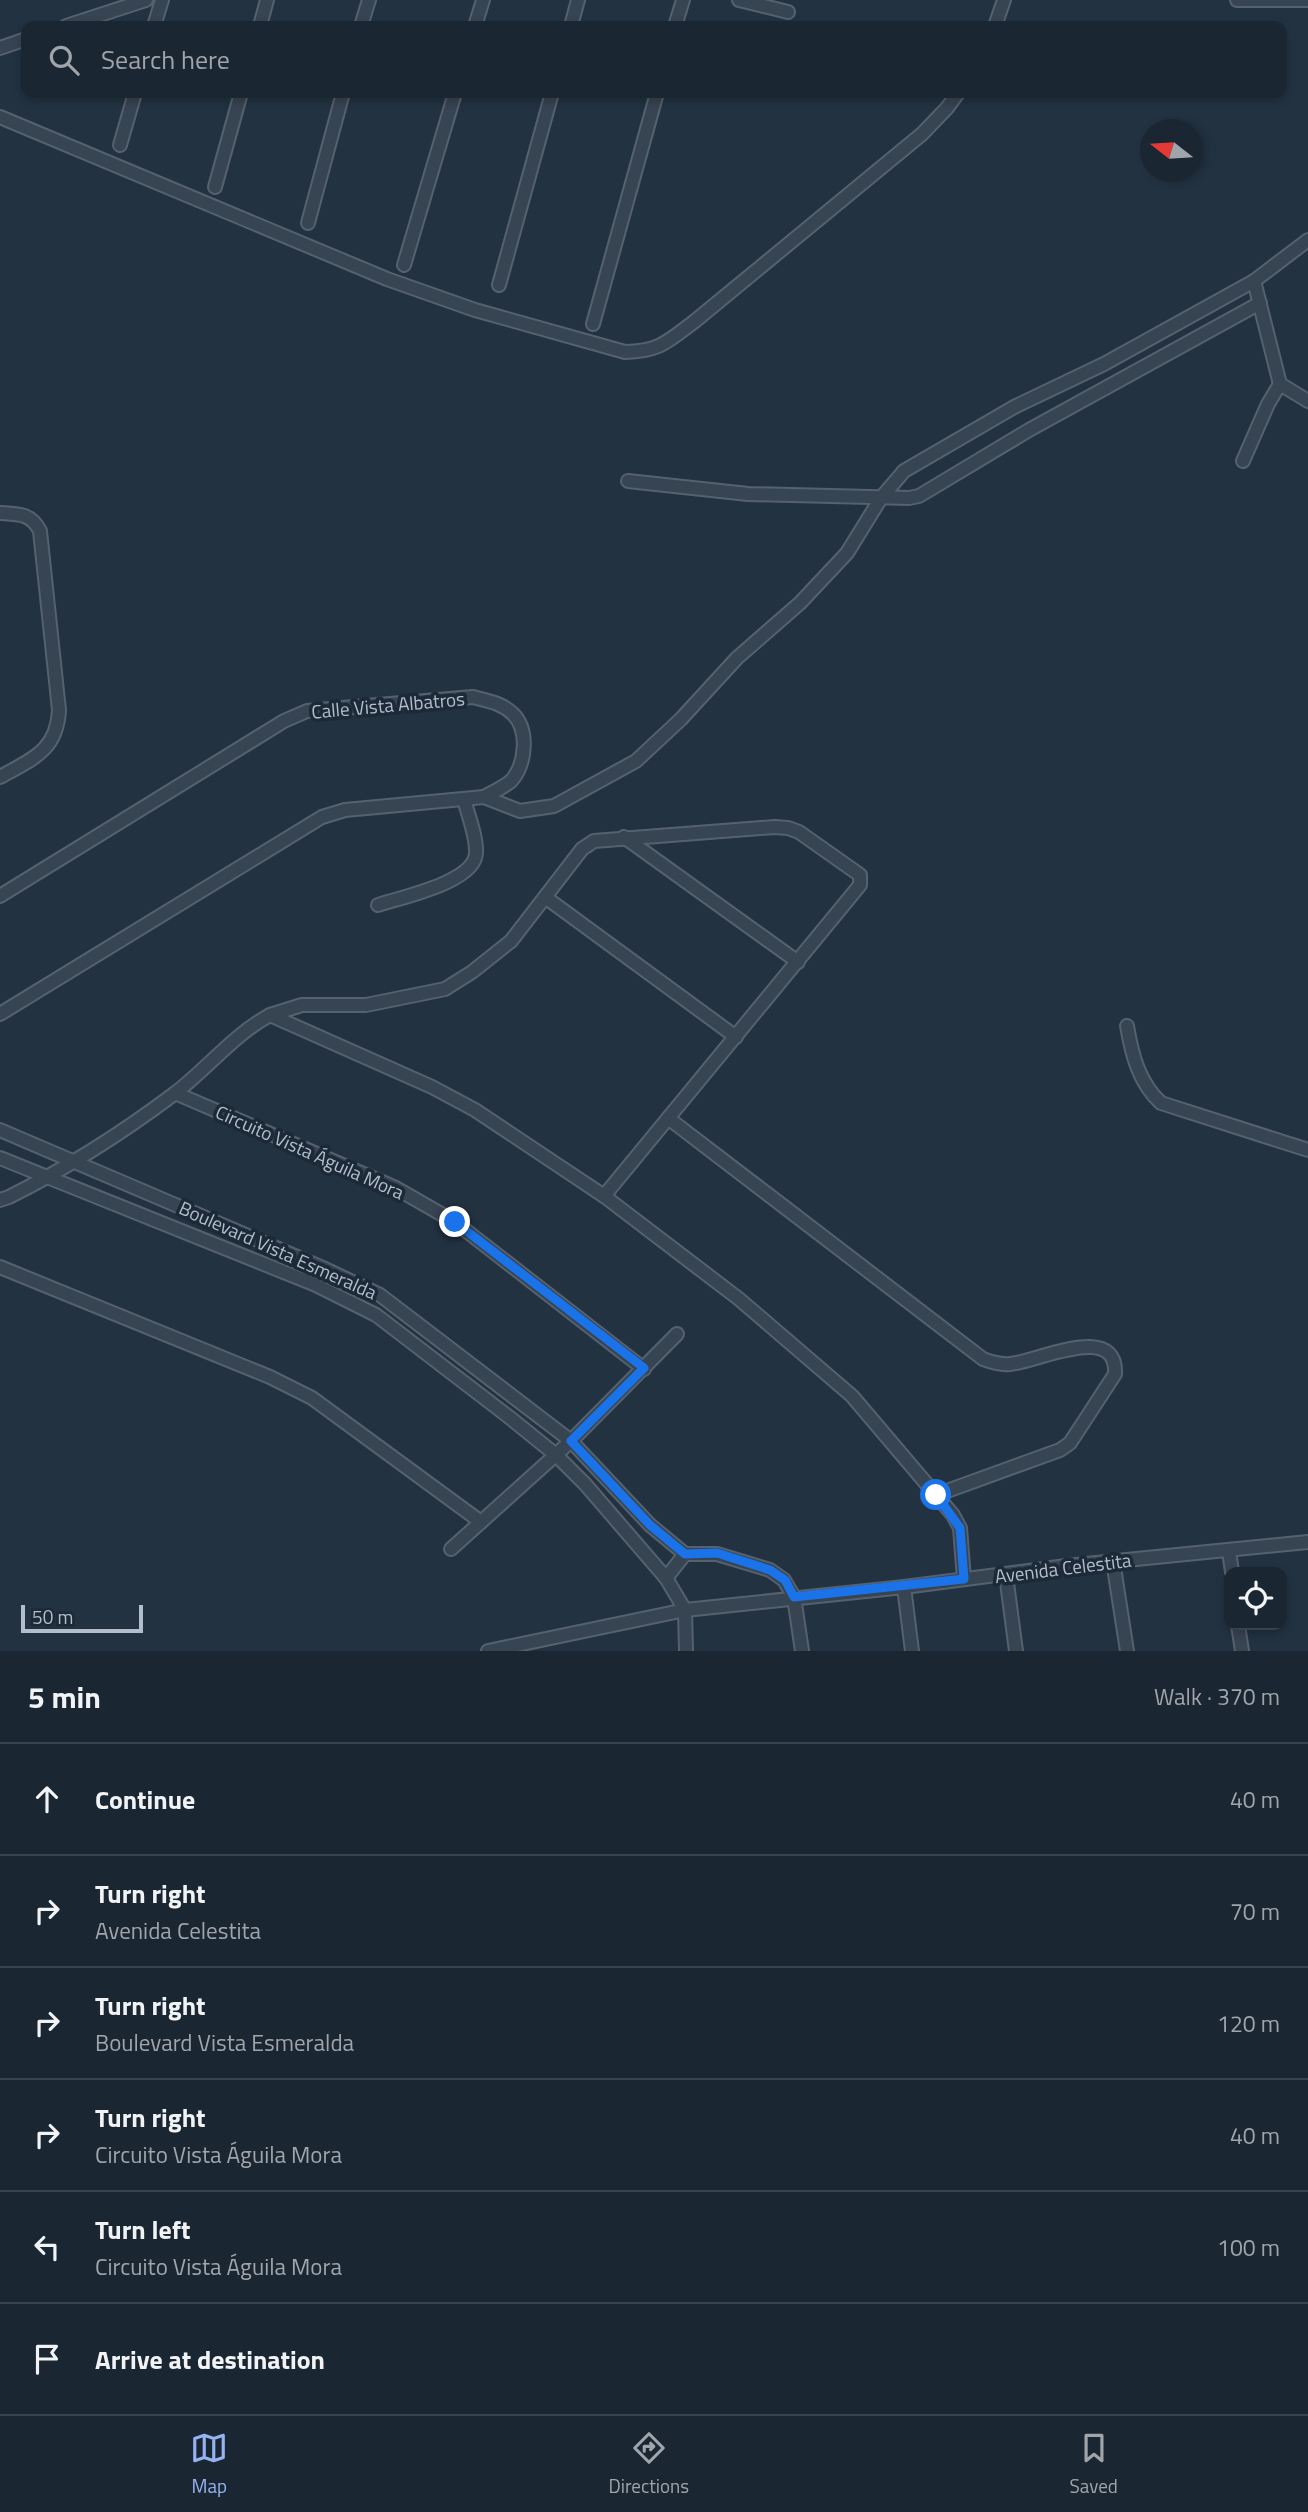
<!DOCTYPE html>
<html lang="en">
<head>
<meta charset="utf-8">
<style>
  body { margin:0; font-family:"Titillium Web",sans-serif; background:#232e39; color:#f1f3f6 }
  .controls { position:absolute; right:21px; bottom:21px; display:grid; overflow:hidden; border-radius:14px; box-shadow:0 4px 10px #0003 }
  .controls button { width:63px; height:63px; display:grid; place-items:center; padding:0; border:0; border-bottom:2px solid #38434d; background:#1a2631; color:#f1f3f6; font:35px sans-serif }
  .compass { position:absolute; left:1140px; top:119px; width:63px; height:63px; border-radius:50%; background:#1a2631; box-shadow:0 4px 10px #0003; rotate:287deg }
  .scale { position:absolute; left:21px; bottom:18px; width:122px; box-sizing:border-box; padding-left:7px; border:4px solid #b3becb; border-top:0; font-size:19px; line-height:24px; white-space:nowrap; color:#b3becb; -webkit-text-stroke:5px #1c2936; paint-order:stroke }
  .stop { position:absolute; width:21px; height:21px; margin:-16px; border:5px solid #1a73e8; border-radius:50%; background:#fff }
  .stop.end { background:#1a73e8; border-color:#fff; box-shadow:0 2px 7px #0008 }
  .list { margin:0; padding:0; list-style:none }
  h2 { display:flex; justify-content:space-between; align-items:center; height:91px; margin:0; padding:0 28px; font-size:30px }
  h2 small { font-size:23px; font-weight:400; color:#9fa5ab }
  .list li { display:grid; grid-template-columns:46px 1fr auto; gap:21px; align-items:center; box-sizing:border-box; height:112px; padding:0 28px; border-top:2px solid #38434d }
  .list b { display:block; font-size:26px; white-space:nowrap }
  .list p { margin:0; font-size:23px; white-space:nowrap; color:#9fa5ab }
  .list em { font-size:23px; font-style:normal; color:#9fa5ab }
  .icon { flex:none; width:38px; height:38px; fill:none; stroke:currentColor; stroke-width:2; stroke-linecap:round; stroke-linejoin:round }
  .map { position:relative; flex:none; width:1308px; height:1651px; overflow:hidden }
  .search { position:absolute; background:#1a2631; box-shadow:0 4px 10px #0003; left:21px; right:21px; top:21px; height:77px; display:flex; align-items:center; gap:18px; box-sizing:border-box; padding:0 24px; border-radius:14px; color:#9fa5ab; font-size:26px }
  .sheet { height:763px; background:#1a2631 }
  nav { display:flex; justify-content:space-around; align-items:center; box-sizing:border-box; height:98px; border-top:2px solid #38434d; background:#1a2631; font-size:19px; color:#9fa5ab }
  nav a { display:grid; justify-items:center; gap:4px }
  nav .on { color:#95b2f1 }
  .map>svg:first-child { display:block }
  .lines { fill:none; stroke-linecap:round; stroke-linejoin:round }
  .minor-casing { stroke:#55616e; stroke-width:16 }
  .minor { stroke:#374451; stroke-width:12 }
  .route { stroke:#1a73e8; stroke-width:9 }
  .labels { text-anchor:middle; stroke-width:7; stroke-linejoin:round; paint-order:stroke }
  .street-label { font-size:19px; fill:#b3becb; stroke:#1c2936 }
</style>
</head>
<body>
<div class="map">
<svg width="1308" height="1651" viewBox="0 0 1308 1651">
  <rect width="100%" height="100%" fill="#223241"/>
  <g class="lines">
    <defs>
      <g id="minor">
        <path d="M739,0l49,12"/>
        <path d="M1237,0h71"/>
        <path d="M66,26l80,-26"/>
        <path d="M154,26l8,-26"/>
        <path d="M260,26l7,-26"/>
        <path d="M361,26l8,-26"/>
        <path d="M475,26l8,-26"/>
        <path d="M571,26l7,-26"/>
        <path d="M675,26l8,-26"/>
        <path d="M995,26l9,-26"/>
        <path d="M0,48l26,-9"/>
        <path d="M0,117l387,162 88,31 150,42c35,-1 42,-10 70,-31l227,-187 25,-26 11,-15"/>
        <path d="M120,145l15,-52"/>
        <path d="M215,187l26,-94"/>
        <path d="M308,223l35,-130"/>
        <path d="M404,265l51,-172"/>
        <path d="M1254,281l26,103 28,17"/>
        <path d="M499,285l53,-192"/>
        <path d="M593,324l64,-231"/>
        <path d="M1243,461l25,-57 12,-20"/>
        <path d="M628,481l120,13 161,4 10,-2 110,-66 231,-127"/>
        <path d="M0,513c18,1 31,0 40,18l19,179c-2,41 -27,49 -59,67"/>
        <path d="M484,797l36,14 34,-5 82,-45 45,-42 56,-61 63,-55 47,-50 34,-55 23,-27 112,-65 88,-42 150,-83 54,-41"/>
        <path d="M624,837l174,125"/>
        <path d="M0,896l284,-175 23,-10 166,-14c15,4 29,6 40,17 16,16 13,49 -1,66 -7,7 -19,12 -28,17l-139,13 -23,7 -322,197"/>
        <path d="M545,897l191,140"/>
        <path d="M378,905c24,-8 97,-23 98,-52 1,-16 -8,-38 -12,-54"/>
        <path d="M270,1015l32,-10h64l79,-16 27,-17 39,-31 71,-92 12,-8 181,-14 13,1 11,4 61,43v10l-256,311"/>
        <path d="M1127,1026c5,29 12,57 34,77l147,47"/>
        <path d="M175,1093l219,94 61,35 189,147"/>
        <path d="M668,1118l315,241c8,3 17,6 27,5 27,-2 108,-43 105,10l-45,69 -10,7 -124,45"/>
        <path d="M0,1130l323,138 57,27 191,146 79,84 35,29h32l53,16 14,10 10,17 8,54"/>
        <path d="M0,1158l316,127 60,30 133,102 47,38 29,29 81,94 19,32 1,41"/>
        <path d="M0,1200l9,-3c58,-29 113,-64 165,-103 33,-25 59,-59 96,-79l162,72 43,23 129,86 135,103 113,97 101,119 7,13 4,51"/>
        <path d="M0,1267l270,110 42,21 169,124"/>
        <path d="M451,1549l120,-108 106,-107"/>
        <path d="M1229,1551l3,21"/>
        <path d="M1113,1561l14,90"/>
        <path d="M1006,1575l10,76"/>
        <path d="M666,1578l19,-24"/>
        <path d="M904,1587l8,64"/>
        <path d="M1238,1625l4,26"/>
        <path d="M488,1651l197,-41 219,-23 162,-21 242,-24"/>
      </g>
    </defs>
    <use href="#minor" class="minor-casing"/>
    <use href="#minor" class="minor"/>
  </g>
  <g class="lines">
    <path class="route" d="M455,1222l189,146 -73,73 79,84 35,29 32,-1 53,17 15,10 9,17 170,-18 -4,-51 -24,-33"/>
  </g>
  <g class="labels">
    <g class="street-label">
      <text transform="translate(388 705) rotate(-5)" y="7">Calle Vista Albatros</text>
      <text transform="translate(310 1152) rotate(24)" y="7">Circuito Vista Águila Mora</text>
      <text transform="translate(278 1250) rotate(24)" y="7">Boulevard Vista Esmeralda</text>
      <text transform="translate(1063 1568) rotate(-7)" y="7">Avenida Celestita</text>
    </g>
  </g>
</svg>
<div class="controls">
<button><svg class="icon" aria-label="locate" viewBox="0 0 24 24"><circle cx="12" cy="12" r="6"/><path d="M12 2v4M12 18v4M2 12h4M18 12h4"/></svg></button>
</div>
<svg class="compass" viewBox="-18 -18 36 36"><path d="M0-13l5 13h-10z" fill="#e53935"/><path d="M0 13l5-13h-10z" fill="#9fa5ab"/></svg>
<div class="scale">50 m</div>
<div class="stop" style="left:936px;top:1495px"></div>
<div class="stop end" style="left:455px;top:1222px"></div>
<div class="search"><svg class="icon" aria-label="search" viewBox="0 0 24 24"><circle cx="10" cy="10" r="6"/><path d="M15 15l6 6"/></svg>Search here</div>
</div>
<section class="sheet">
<h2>5 min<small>Walk · 370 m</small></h2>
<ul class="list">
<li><svg class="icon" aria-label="ahead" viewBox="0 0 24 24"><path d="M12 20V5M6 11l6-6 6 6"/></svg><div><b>Continue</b></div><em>40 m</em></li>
<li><svg class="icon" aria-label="right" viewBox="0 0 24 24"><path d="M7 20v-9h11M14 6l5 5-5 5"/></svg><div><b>Turn right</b><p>Avenida Celestita</p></div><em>70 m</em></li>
<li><svg class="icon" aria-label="right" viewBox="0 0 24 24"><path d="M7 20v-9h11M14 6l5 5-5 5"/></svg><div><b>Turn right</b><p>Boulevard Vista Esmeralda</p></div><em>120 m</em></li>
<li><svg class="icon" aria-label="right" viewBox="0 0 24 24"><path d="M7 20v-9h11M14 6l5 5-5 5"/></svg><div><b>Turn right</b><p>Circuito Vista Águila Mora</p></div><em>40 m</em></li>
<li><svg class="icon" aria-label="left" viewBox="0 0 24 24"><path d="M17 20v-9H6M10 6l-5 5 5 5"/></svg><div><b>Turn left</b><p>Circuito Vista Águila Mora</p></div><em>100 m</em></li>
<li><svg class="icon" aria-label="arrive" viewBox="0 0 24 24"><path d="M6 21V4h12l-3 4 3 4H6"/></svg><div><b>Arrive at destination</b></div></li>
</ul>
</section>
<nav>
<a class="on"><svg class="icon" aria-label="map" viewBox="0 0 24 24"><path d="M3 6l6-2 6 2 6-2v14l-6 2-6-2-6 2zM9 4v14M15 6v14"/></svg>Map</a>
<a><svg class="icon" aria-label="directions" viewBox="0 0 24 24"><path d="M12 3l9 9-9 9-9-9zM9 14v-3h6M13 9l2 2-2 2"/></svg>Directions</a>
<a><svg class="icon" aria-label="saved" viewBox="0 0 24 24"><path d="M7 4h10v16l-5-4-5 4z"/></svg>Saved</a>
</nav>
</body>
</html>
